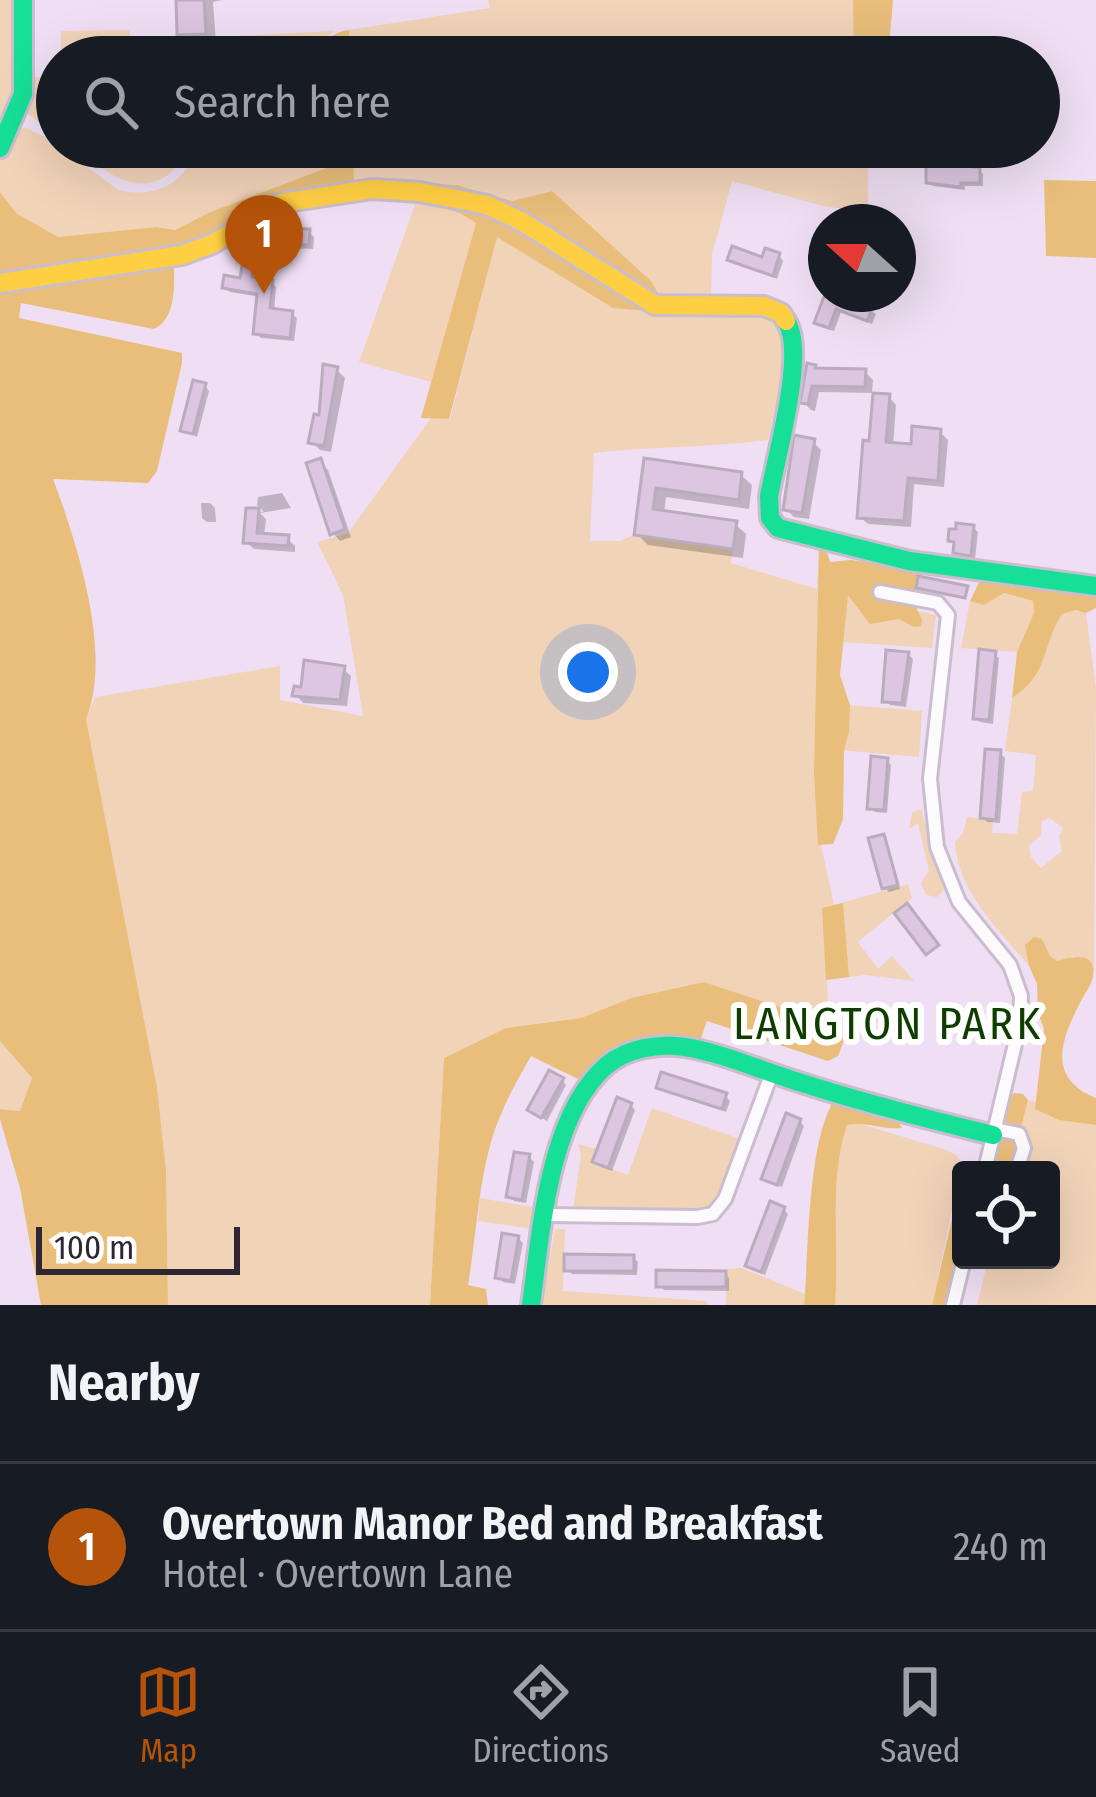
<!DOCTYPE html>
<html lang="en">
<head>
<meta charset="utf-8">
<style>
  body { margin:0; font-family:"Fira Sans Condensed",sans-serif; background:#20242c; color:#f1f3f6 }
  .controls { position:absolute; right:36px; bottom:36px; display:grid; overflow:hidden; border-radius:12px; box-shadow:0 12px 48px #0002 }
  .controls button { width:108px; height:108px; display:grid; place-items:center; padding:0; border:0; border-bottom:3px solid #363941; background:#171b24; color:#f1f3f6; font:60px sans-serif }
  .compass { position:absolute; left:808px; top:204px; width:108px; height:108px; border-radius:50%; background:#171b24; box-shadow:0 12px 48px #0002; rotate:291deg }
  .scale { position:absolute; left:36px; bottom:30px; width:204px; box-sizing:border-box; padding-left:12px; border:6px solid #302533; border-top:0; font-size:33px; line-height:42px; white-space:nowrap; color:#302533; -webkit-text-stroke:9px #fff; paint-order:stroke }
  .you { position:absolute; left:588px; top:672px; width:42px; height:42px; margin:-30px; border:9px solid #fff; border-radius:50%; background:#1a73e8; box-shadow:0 0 0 18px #1a73e833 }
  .badge { display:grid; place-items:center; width:78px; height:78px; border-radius:50%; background:#b45309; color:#fff; font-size:39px; font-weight:700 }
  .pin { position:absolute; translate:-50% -99px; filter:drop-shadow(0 3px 6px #0008) }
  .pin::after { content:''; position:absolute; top:63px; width:42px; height:36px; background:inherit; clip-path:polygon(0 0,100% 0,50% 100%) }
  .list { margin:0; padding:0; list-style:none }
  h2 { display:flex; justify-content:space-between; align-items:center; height:156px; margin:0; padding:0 48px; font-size:51px }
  h2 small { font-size:39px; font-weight:400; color:#9ea1a6 }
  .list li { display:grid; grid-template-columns:78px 1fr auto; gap:36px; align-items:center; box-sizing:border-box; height:168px; padding:0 48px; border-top:3px solid #363941 }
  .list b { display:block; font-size:45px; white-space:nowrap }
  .list p { margin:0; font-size:39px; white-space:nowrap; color:#9ea1a6 }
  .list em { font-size:39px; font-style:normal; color:#9ea1a6 }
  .icon { flex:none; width:66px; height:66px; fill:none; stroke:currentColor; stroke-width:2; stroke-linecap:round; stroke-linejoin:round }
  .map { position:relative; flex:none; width:1096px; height:1305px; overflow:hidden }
  .search { position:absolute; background:#171b24; box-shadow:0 12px 48px #0002; left:36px; right:36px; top:36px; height:132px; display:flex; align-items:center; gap:30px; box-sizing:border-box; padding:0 42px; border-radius:66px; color:#9ea1a6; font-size:45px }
  .sheet { height:324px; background:#171b24 }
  nav { display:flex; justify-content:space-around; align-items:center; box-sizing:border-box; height:168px; border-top:3px solid #363941; background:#171b24; font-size:33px; color:#9ea1a6 }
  nav a { display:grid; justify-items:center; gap:6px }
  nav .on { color:#b45309 }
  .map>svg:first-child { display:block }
  .green { fill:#f1d3b8; fill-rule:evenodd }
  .forest { fill:#e9be7a }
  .shadow { fill:#0003 }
  .building { fill:#dcc6e1; stroke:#b9acbc; stroke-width:3 }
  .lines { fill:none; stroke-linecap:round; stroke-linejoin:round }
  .street-casing { stroke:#cabdce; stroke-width:18 }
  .fast-casing { stroke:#cabdce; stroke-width:24 }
  .slow-casing { stroke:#cabdce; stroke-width:24 }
  .street { stroke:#fdfafd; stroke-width:12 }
  .fast { stroke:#16e098; stroke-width:18 }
  .slow { stroke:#ffcf43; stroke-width:18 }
  .labels { text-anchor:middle; stroke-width:12; stroke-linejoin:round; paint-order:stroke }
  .neighbourhood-label { font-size:45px; letter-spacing:3px; fill:#0f3d00; stroke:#fff }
</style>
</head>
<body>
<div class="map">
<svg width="1096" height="1305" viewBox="0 0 1096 1305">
  <rect width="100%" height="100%" fill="#f0dff4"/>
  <g class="green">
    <path d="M0,0h19l3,79 -22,57z"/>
    <path d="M488,0h405l-5,57h-538l-1,-27 141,-22z"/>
    <path d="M130,30v27h-69v-26z"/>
    <path d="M334,31l-26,24 -8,1 -12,-6 -32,-6c-27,18 -34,10 -59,-6z"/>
    <path d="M33,77l24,1v57l-29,-21z"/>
    <path d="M24,127l28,13 66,50c35,9 70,-6 77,-43h673v65l-45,-6 -91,-25 -20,74 -1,44h-51l-108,-108 -40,10 -55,-16 -104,-5 -1,-21 -144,54 -33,17 -19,-3 -98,10 -43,-24 -15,-21v-38z"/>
    <path d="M74,147h113c-3,13 -12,24 -24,31 -34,18 -63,-12 -89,-31z"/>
    <path d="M417,199l43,14 16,10 -45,159 -72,-20z"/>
    <path d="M497,236l116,72 156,4 22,26 -23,102c-58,8 -116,6 -174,13l-4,88h30l14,-6 99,14 -2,14 86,26 2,-40 8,4 6,18 64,35 39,9 -4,33 -90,-6 -4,62 84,7 -3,46 -92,-8 -6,96 13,60 74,-21 4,14 -54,44 20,27 14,-13 22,25 -49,-6 -38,5 2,43 -125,-41 -73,16 -50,20 -75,10 -62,30 -14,247h-262l-2,-135 -9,-83 -71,-368 9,-22 185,-31v34l83,16 -20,-121 -26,-53 31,-9 83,-115 19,1z"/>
    <path d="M1004,593l29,8 1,12 -17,39 -56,-4 9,-47 14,4z"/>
    <path d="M1076,610l10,3 10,75 -2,289 -2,-12 -18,-9 -17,6 -7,-5 -8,-18 -16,6 3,21c-30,-36 -72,-75 -74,-124l8,-9 4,-16 26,3 -1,13 25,1 5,-42 11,-1 3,-36 -31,-4 7,-53c37,-25 28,-48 50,-84zM1050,818l13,10 -4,9 3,14 -21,17 -10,-11 -2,-11 12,-11 1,-14z"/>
    <path d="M921,809l23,81 -7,7 -11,-2 -5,-12 8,-12 -11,-48 -9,6 3,-16z"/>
    <path d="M0,1041l32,37 -12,33 -20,-2z"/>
    <path d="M1028,1100l8,2v7l23,10 37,6v180h-119l11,-45h63v-90h-41z"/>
    <path d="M652,1108l88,31 -26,68 -8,3 -133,-1 8,-54 -3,-11 19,5 -4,13 35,13z"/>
    <path d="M857,1123l87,26 12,6 6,8 -30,142h-97c5,-60 -7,-123 12,-180z"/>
    <path d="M480,1198l52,9 5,4 -4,18 -55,-8z"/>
    <path d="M555,1229h10l-2,62 144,10v4h-166z"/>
    <path d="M742,1268l63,26 -1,11h-78v-36z"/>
  </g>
  <g class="forest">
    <path d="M853,0h40l-5,57h-34z"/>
    <path d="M349,30l1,27h-113l34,-21 13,2 8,17c24,3 33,-23 57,-25z"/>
    <path d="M353,158l1,22 103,5 55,16 40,-10 99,90 18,32 -56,-5 -116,-71 -48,182 -28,-1 55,-195 -16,-10 -107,-33 -11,6 -54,8 -69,40 -45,15c-1,26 6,68 -20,80l-133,-26 -2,15 163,35v10l-25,108 -9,12 -95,-4c24,64 60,175 33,240l71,368 9,83 2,135h-127l-21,-117 -20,-69v-10l20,2 12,-33 -32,-37v-849l16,21 42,24 98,-10 19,3 33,-17z"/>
    <path d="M1044,180l52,1v77l-50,-2z"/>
    <path d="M819,549l8,4 3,9 21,-2 71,11 -5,39 5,9 -1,7 -7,1 -15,-8 -29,5 -22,-29 -8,80 10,30 -1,27 -5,18 -1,69 -10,25 -15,1 -4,-72z"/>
    <path d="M988,564l60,5 48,22v17l-10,5 -10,-3 -14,4c-22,36 -12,59 -50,84l5,-46 17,-39 -1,-12 -29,-8 -20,12 -14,-4z"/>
    <path d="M843,903l6,74 -23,3 -4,-72z"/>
    <path d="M1034,937l8,2 8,17 7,5c13,-4 39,-11 36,14 0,8 -8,18 -12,26 -20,38 -35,77 15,97v27l-37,-5 -24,-11 9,-80 -6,-16 -1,-29 -8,-18 -4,-21z"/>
    <path d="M704,982l125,41 15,17 -6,16 -10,5 -121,-40 -10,29 -21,-6 -94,37 -51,-25c-16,28 -31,55 -40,86 -13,46 -15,96 -23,143l18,4 2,16h-58l14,-247 62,-30 75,-10 50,-20z"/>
    <path d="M1014,1093l9,1 5,6 -18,70h-20l14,-64z"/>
    <path d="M837,1096l56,18 9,14c-19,2 -37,-7 -55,-3 -19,57 -7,120 -12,180h-31c5,-52 3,-170 33,-209z"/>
    <path d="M961,1180v57l-16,68h-13z"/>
  </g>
  <g class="shadow">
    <path d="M179,0h43l-9,2 3,42 -25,1 -11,-12z"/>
    <path d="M973,164l10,10v12h-18v4l-32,-4 -4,-4z"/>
    <path d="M280,227l29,5 5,5 -1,12 -23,-1v14l-20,-1 -5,-4z"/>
    <path d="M779,256l4,5 -6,18 -47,-20 34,1z"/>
    <path d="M254,259l5,4 -3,18 16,1 4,5 -2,25 18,2 5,4 -3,23 -33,-3 -5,-5 4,-36 -30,-5 -5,-5 18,-5z"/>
    <path d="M828,294l20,7 3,-7h12l4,4 -4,8 13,8 -4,10 -31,-12 -7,19 -12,-4 -4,-5z"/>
    <path d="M815,367l3,4 47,1 8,8 -1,13 -53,-1 -4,19 -4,-1 -8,-8z"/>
    <path d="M337,370l8,8 -14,74 -11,-2 -8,-8z"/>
    <path d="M205,386l4,5 -12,46 -14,-7z"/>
    <path d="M889,397l7,8 -3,41 20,1 27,-15 8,8 -4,47 -30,-3 -3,43 -43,-3 -8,-7 11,-73z"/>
    <path d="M813,442l8,8 -12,69 -15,-2 -8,-8z"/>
    <path d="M647,461l94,14 11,10 -3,24 -83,-12 -2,17 71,10 11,10 -3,24 -95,-13 -11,-11z"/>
    <path d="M320,462l8,8 23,67 -11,4 -7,-8z"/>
    <path d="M282,493l9,15 -31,5 6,6 -2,17 23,2 8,8v6l-41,-3 -8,-7 3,-31 15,1 -7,-7 1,-8z"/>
    <path d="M201,503h9l5,5 1,14h-9l-5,-4z"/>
    <path d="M973,527l5,5 -3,27 -14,-2 -10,-17z"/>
    <path d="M908,654l5,5 -7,48 -16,-2 -5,-5z"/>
    <path d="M994,654l5,4 -6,66 -13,-2 -4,-4z"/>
    <path d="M343,669l8,7 -4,30 -44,-3 -7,-8z"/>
    <path d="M1000,753l5,5 -5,65 -13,-1 -4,-5z"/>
    <path d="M886,760l5,5 -4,48 -12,-1 -5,-4z"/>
    <path d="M883,837l17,52 -11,3 -5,-5z"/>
    <path d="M562,1080l4,5 -19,36 -12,-7z"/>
    <path d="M659,1087l66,9 5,5 -4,11z"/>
    <path d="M631,1105l4,5 -23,61 -12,-5 -4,-5z"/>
    <path d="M800,1122l4,4 -22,61 -13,-4 -4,-5z"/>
    <path d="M529,1157l5,5 -8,41 -12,-2 -5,-5z"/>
    <path d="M783,1209l5,5 -23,61 -12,-5 -4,-4z"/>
    <path d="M518,1238l5,5 -8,41 -12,-2 -5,-5z"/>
    <path d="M633,1258l5,4 -1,13 -65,-1 -5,-5z"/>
    <path d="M724,1274l5,4v13l-65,-1 -5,-5z"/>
  </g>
  <g class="building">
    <path d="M176,0h28l2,34 -29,1z"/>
    <path d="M974,161v6h6v16h-19v4l-35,-4v-17h16v-4z"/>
    <path d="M273,224h7v4l30,1 -1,16 -22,-1 -1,15 -24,-1 1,-29z"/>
    <path d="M732,246l30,11 3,-9 15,5 -7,23 -46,-16z"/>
    <path d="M244,254l11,2 -3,21 21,3 -3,28 23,3 -3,27 -37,-4 4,-40 -35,-6 2,-13 16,3z"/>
    <path d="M826,291v3l20,4 2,-4h14l-3,8 14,5 -6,14 -31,-12 -7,19 -15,-5z"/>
    <path d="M807,363l9,2 -1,3 51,1 -1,18 -53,-1 -4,18 -8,-1z"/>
    <path d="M323,364l15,3 -14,79 -16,-3 6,-29 5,1z"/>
    <path d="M193,380l13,3 -13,51 -13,-3z"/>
    <path d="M873,393l17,1 -4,48 25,2 1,-18 29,3 -3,52 -30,-3 -4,43 -47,-3 6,-78 6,1z"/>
    <path d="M794,435l21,4 -13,74 -19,-3z"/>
    <path d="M321,458l24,71 -15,6 -24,-72z"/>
    <path d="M644,458l98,14 -3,28 -83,-12 -3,21 84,12 -4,28 -99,-14z"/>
    <path d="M246,508h13l-2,25 32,2 -1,11 -45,-3z"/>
    <path d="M956,523l18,2 -3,31 -18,-3 1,-11 -6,-1 1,-12h7z"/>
    <path d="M918,576l50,10 -3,12 -49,-10z"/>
    <path d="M979,649l17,2 -7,69 -16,-1z"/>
    <path d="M886,650l23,2 -7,51 -20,-1z"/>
    <path d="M304,660l41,6 -5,34 -48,-4 2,-10 7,1z"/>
    <path d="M985,749l16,1 -5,70 -16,-2z"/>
    <path d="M871,756l17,2 -4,52 -17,-1z"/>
    <path d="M884,834l14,51 -16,4 -14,-51z"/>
    <path d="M907,903l32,42 -13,10 -32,-42z"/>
    <path d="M549,1070l15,8 -23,40 -14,-8z"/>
    <path d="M661,1072l66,21 -5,16 -66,-21z"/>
    <path d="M617,1097l15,6 -24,65 -16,-6z"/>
    <path d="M786,1113l15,6 -24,66 -16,-6z"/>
    <path d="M514,1152l16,2 -8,46 -16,-3z"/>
    <path d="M770,1201l15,6 -24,65 -16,-6z"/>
    <path d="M502,1233l17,3 -8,45 -16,-3z"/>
    <path d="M564,1254l70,1v16h-70z"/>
    <path d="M656,1270l70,1v16h-70z"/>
  </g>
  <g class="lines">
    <defs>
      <g id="street">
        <path d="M880,592l58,11 10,12 -18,164 7,68 22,55 51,63 11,31 -1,27 -35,147"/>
        <path d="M995,1129l24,5 5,14 -7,22"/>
        <path d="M547,1215l150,2 16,-3 12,-15 46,-124"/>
        <path d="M953,1305l11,-45"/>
      </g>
      <g id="fast">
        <path d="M0,148l23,-54v-94"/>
        <path d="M786,321c21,30 -10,136 -17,175l1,22 8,10 131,33 187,25"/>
        <path d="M531,1305c10,-71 17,-190 76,-240 21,-17 52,-22 78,-18 38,6 77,24 114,35 64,21 128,37 194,53"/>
      </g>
      <path id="slow" d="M0,283l182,-28 30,-11 69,-41 91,-14 48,3 67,13 34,16 134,84 109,1 17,7 5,8"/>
    </defs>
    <use href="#street" class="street-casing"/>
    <use href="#fast" class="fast-casing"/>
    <use href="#slow" class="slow-casing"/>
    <use href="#street" class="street"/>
    <use href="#fast" class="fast"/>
    <use href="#slow" class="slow"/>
  </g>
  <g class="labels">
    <g class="neighbourhood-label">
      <text x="888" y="1039">LANGTON PARK</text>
    </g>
  </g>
</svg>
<div class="controls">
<button><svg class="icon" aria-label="locate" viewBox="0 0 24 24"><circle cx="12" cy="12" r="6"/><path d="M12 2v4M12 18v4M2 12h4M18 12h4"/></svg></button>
</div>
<svg class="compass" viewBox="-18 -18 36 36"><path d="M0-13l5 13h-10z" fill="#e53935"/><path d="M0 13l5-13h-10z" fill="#9ea1a6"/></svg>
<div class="scale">100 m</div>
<div class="you"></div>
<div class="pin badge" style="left:264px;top:294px">1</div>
<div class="search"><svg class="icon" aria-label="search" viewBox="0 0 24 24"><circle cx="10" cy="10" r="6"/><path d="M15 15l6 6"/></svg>Search here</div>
</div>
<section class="sheet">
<h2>Nearby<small></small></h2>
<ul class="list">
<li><span class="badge">1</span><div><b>Overtown Manor Bed and Breakfast</b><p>Hotel · Overtown Lane</p></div><em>240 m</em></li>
</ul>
</section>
<nav>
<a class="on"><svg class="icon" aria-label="map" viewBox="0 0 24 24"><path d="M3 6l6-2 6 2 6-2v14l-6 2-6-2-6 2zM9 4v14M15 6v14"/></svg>Map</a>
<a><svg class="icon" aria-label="directions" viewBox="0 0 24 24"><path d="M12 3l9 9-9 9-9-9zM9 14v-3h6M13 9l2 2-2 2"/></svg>Directions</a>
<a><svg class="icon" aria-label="saved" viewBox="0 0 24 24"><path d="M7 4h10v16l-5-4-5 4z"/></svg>Saved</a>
</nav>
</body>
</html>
